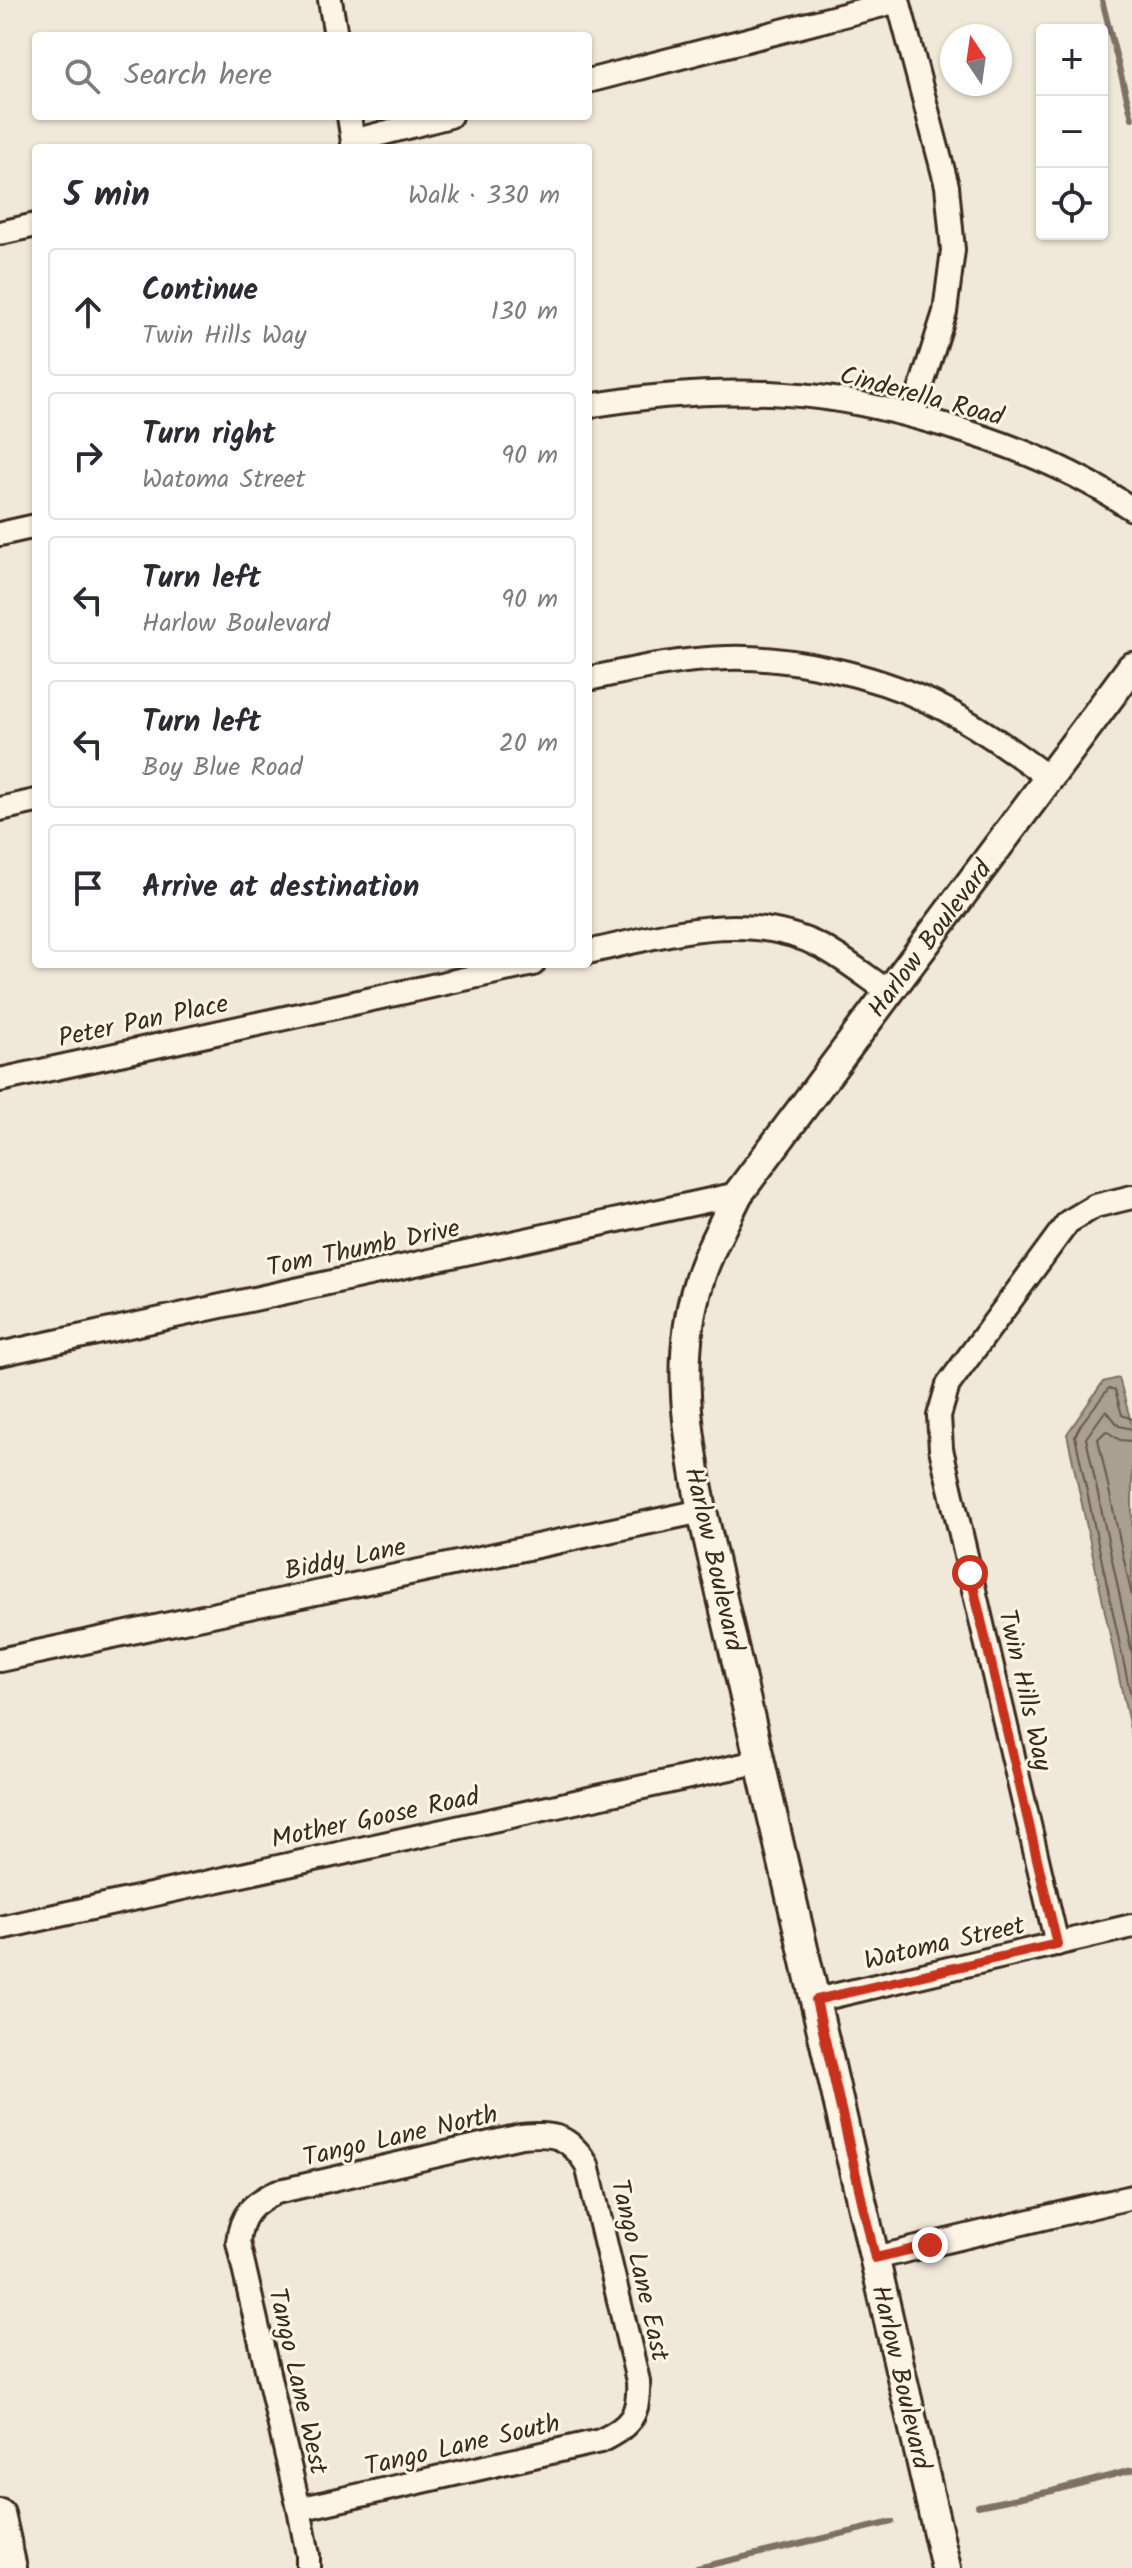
<!DOCTYPE html>
<html lang="en">
<head>
<meta charset="utf-8">
<style>
  body { margin:0; font-family:Kalam,sans-serif; background:#f2f2f3; color:#2b2b33 }
  .controls { position:absolute; right:24px; top:24px; display:grid; overflow:hidden; border-radius:8px; box-shadow:0 2px 6px #0004 }
  .controls button { width:72px; height:72px; display:grid; place-items:center; padding:0; border:0; border-bottom:2px solid #e1e1e2; background:#fff; color:#2b2b33; font:40px sans-serif }
  .compass { position:absolute; left:940px; top:24px; width:72px; height:72px; border-radius:50%; background:#fff; box-shadow:0 2px 6px #0004; rotate:347deg }
  .stop { position:absolute; width:24px; height:24px; margin:-18px; border:6px solid #c8321e; border-radius:50%; background:#fff }
  .stop.end { background:#c8321e; border-color:#fff; box-shadow:0 2px 8px #0008 }
  .list { margin:0; padding:0; list-style:none }
  h2 { display:flex; justify-content:space-between; align-items:center; height:104px; margin:0; padding:0 32px; font-size:34px }
  h2 small { font-size:26px; font-weight:400; color:#7c7c81 }
  .list li { display:grid; grid-template-columns:52px 1fr auto; gap:24px; align-items:center; box-sizing:border-box; height:128px; margin:0 16px 16px; padding:0 16px; border:2px solid #e1e1e2; border-radius:8px }
  .list b { display:block; font-size:30px; white-space:nowrap }
  .list p { margin:0; font-size:26px; white-space:nowrap; color:#7c7c81 }
  .list em { font-size:26px; font-style:normal; color:#7c7c81 }
  .icon { flex:none; width:44px; height:44px; fill:none; stroke:currentColor; stroke-width:2; stroke-linecap:round; stroke-linejoin:round }
  .map { position:relative; flex:none; width:1132px; height:2568px; overflow:hidden }
  .search { position:absolute; background:#fff; box-shadow:0 2px 6px #0004; left:32px; top:32px; width:560px; height:88px; display:flex; align-items:center; gap:20px; box-sizing:border-box; padding:0 28px; border-radius:8px; color:#7c7c81; font-size:30px }
  .panel { position:absolute; background:#fff; box-shadow:0 2px 6px #0004; left:32px; top:144px; width:560px; height:824px; border-radius:8px }
  .map>svg:first-child { display:block }
  .water { fill:#aaa091; stroke:#7e7163; stroke-width:2 }
  .lines { fill:none; stroke-linecap:round; stroke-linejoin:round }
  .shore { stroke:#67594c; stroke-width:2 }
  .stream { stroke:#7e7163; stroke-width:6 }
  .minor-casing { stroke:#3b2a1e; stroke-width:28 }
  .tertiary-casing { stroke:#3b2a1e; stroke-width:34 }
  .minor { stroke:#fcf5e5; stroke-width:22 }
  .tertiary { stroke:#fcf5e5; stroke-width:28 }
  .route { stroke:#c8321e; stroke-width:10 }
  .labels { text-anchor:middle; stroke-width:6; stroke-linejoin:round; paint-order:stroke }
  .street-label { font-size:26px; fill:#3b2a1e; stroke:#fcf5e5 }
</style>
</head>
<body>
<div class="map">
<svg width="1132" height="2568" viewBox="0 0 1132 2568">
  <rect width="100%" height="100%" fill="#f0e9d9"/>
  <filter id="ink" filterUnits="userSpaceOnUse"><feTurbulence type="fractalNoise" baseFrequency=".0125" numOctaves="2"/><feDisplacementMap in="SourceGraphic" scale="16" xChannelSelector="R" yChannelSelector="G"/><feConvolveMatrix kernelMatrix="1 2 1 2 8 2 1 2 1" color-interpolation-filters="sRGB"/></filter>
  <g filter="url(#ink)">
    <path class="water" d="M1119,1378l13,48v312l-65,-304 36,-52z"/>
    <g class="lines">
      <g class="shore">
        <path d="M1132,1419l-10,-4 -7,-25 -6,-2 -28,36 -6,12 57,265"/>
        <path d="M1132,1429l-13,-3 -13,-16 -20,28 46,215"/>
        <path d="M1132,1441l-12,-1 -14,-9 -8,8 34,158"/>
      </g>
      <g class="stream">
        <path d="M1102,0l30,118"/>
        <path d="M978,2506l74,-15 80,-21"/>
        <path d="M697,2568l195,-46"/>
      </g>
      <defs>
        <g id="minor">
          <path d="M330,0l6,36"/>
          <path d="M898,0l49,186 6,64 -8,62 -33,104"/>
          <path d="M588,81l310,-80"/>
          <path d="M349,116l5,32"/>
          <path d="M353,141l97,-25"/>
          <path d="M0,233l36,-8"/>
          <path d="M588,406c76,-13 154,-18 231,-9 42,5 84,16 125,28 66,19 131,45 188,84"/>
          <path d="M0,534l36,-8"/>
          <path d="M588,679c46,-10 92,-20 139,-21 64,-2 146,17 203,44 43,20 81,48 119,76"/>
          <path d="M0,809l36,-8"/>
          <path d="M588,952c77,-17 159,-44 234,-5 23,12 45,30 67,45"/>
          <path d="M0,1080l533,-116"/>
          <path d="M0,1354l738,-160"/>
          <path d="M0,1660l702,-149"/>
          <path d="M0,1928l762,-167"/>
          <path d="M1057,1944l-116,-495 -2,-33 9,-31 120,-163 27,-16 37,-9"/>
          <path d="M816,2000l316,-74"/>
          <path d="M875,2258l257,-61"/>
          <path d="M299,2509l301,-68c30,-14 40,-26 38,-60l-51,-216c-18,-30 -33,-32 -66,-29l-245,56c-24,12 -35,22 -38,50l61,267 9,46v13"/>
        </g>
        <g id="tertiary">
          <path d="M0,2514l12,54"/>
          <path id="s1" d="M946,2568l-244,-1057c-14,-75 -27,-152 -4,-227 9,-31 26,-61 40,-90l394,-527"/>
        </g>
      </defs>
      <use href="#minor" class="minor-casing"/>
      <use href="#tertiary" class="tertiary-casing"/>
      <use href="#minor" class="minor"/>
      <use href="#tertiary" class="tertiary"/>
    </g>
  </g>
  <g class="lines" filter="url(#ink)">
    <path class="route" d="M930,2245l-55,13 -59,-258 241,-56 -87,-371"/>
  </g>
  <g class="labels">
    <g class="street-label">
      <text transform="translate(922 395) rotate(15)" y="9">Cinderella Road</text>
      <text dy="9" stroke="none"><textPath href="#s1" startOffset="1732">Harlow Boulevard</textPath></text>
      <text transform="translate(143 1020) rotate(-12)" y="9">Peter Pan Place</text>
      <text transform="translate(363 1247) rotate(-12)" y="9">Tom Thumb Drive</text>
      <text transform="translate(345 1558) rotate(-12)" y="9">Biddy Lane</text>
      <text transform="translate(715 1559) rotate(77)" y="9">Harlow Boulevard</text>
      <text transform="translate(1026 1690) rotate(77)" y="9">Twin Hills Way</text>
      <text transform="translate(375 1817) rotate(-12)" y="9">Mother Goose Road</text>
      <text transform="translate(944 1942) rotate(-13)" y="9">Watoma Street</text>
      <text transform="translate(400 2135) rotate(-13)" y="9">Tango Lane North</text>
      <text transform="translate(641 2270) rotate(77)" y="9">Tango Lane East</text>
      <text transform="translate(902 2377) rotate(77)" y="9">Harlow Boulevard</text>
      <text transform="translate(299 2381) rotate(77)" y="9">Tango Lane West</text>
      <text transform="translate(462 2444) rotate(-13)" y="9">Tango Lane South</text>
    </g>
  </g>
</svg>
<div class="controls">
<button>+</button>
<button>−</button>
<button><svg class="icon" aria-label="locate" viewBox="0 0 24 24"><circle cx="12" cy="12" r="6"/><path d="M12 2v4M12 18v4M2 12h4M18 12h4"/></svg></button>
</div>
<svg class="compass" viewBox="-18 -18 36 36"><path d="M0-13l5 13h-10z" fill="#e53935"/><path d="M0 13l5-13h-10z" fill="#7c7c81"/></svg>
<div class="stop" style="left:970px;top:1573px"></div>
<div class="stop end" style="left:930px;top:2245px"></div>
<div class="search"><svg class="icon" aria-label="search" viewBox="0 0 24 24"><circle cx="10" cy="10" r="6"/><path d="M15 15l6 6"/></svg>Search here</div>
<section class="panel">
<h2>5 min<small>Walk · 330 m</small></h2>
<ul class="list">
<li><svg class="icon" aria-label="ahead" viewBox="0 0 24 24"><path d="M12 20V5M6 11l6-6 6 6"/></svg><div><b>Continue</b><p>Twin Hills Way</p></div><em>130 m</em></li>
<li><svg class="icon" aria-label="right" viewBox="0 0 24 24"><path d="M7 20v-9h11M14 6l5 5-5 5"/></svg><div><b>Turn right</b><p>Watoma Street</p></div><em>90 m</em></li>
<li><svg class="icon" aria-label="left" viewBox="0 0 24 24"><path d="M17 20v-9H6M10 6l-5 5 5 5"/></svg><div><b>Turn left</b><p>Harlow Boulevard</p></div><em>90 m</em></li>
<li><svg class="icon" aria-label="left" viewBox="0 0 24 24"><path d="M17 20v-9H6M10 6l-5 5 5 5"/></svg><div><b>Turn left</b><p>Boy Blue Road</p></div><em>20 m</em></li>
<li><svg class="icon" aria-label="arrive" viewBox="0 0 24 24"><path d="M6 21V4h12l-3 4 3 4H6"/></svg><div><b>Arrive at destination</b></div></li>
</ul>
</section>
</div>
</body>
</html>
